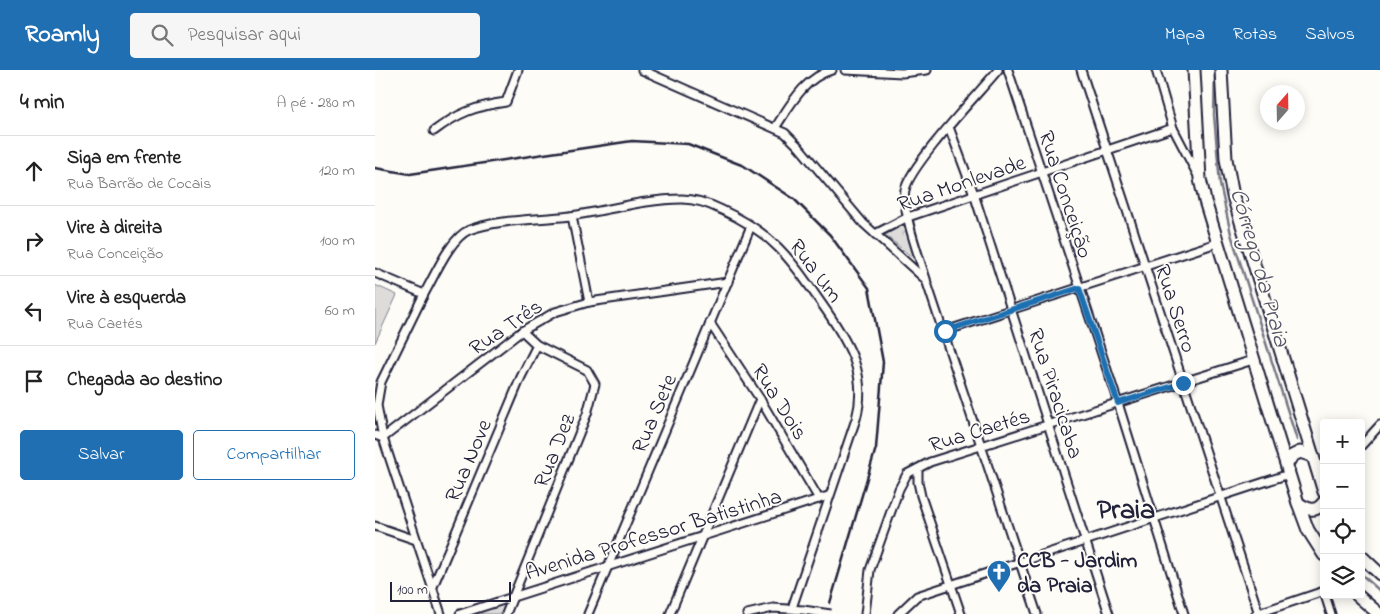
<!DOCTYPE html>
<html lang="pt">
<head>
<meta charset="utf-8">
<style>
  body { margin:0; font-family:"Indie Flower",sans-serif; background:#f6f6f6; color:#222 }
  .controls { position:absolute; right:15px; bottom:15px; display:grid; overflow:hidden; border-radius:5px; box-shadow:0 2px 12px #0003 }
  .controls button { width:45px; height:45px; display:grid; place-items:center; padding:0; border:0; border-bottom:1px solid #e0e0e0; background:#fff; color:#222; font:25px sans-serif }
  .compass { position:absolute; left:885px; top:15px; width:45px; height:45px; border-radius:50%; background:#fff; box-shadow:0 2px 12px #0003; rotate:20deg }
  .scale { position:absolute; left:15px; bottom:12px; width:121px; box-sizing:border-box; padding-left:5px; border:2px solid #22223b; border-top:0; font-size:14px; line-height:18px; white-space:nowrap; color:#22223b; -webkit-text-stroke:4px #fdfcf7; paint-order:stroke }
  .stop { position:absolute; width:15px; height:15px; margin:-11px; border:4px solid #1f6fb2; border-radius:50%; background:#fff }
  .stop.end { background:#1f6fb2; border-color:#fff; box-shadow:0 1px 5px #0008 }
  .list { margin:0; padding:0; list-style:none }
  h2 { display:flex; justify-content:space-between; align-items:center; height:65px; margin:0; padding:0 20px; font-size:21px }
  h2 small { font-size:16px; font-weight:400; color:#767676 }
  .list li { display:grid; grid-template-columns:32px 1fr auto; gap:15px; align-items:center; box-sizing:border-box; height:70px; padding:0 20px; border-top:1px solid #e0e0e0 }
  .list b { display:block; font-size:19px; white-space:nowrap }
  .list p { margin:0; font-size:16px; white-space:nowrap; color:#767676 }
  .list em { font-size:16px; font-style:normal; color:#767676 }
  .actions { display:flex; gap:10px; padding:15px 20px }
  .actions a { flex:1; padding:11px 0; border:1px solid #1f6fb2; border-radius:5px; text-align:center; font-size:18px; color:#1f6fb2 }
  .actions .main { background:#1f6fb2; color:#fff }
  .icon { flex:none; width:28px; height:28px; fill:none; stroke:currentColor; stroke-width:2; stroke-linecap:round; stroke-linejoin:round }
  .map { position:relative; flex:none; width:1005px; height:544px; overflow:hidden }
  header { display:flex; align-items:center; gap:30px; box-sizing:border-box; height:70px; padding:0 25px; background:#1f6fb2; color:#fff }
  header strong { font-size:24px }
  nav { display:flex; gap:28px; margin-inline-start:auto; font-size:18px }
  .search { width:350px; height:45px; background:#f6f6f6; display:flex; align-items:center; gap:12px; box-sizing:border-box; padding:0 18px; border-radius:5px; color:#767676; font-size:19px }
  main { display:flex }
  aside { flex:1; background:#fff }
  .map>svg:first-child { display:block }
  .forest { fill:url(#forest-crowns); stroke:#807f8b }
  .pitch { fill:#dddcdb; stroke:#807f8b }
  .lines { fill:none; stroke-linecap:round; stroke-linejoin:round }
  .stream { stroke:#787885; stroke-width:2.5 }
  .street-casing { stroke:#22223b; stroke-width:11 }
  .primary-casing { stroke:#22223b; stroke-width:15 }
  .street { stroke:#fdfcf7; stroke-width:7 }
  .primary { stroke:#fdfcf7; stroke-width:11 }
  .rail { stroke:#22223b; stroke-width:2.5 }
  .street-bridge-casing { stroke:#22223b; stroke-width:11; stroke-linecap:butt }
  .street-bridge { stroke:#fdfcf7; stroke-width:7 }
  .route { stroke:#1f6fb2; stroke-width:6 }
  .labels { text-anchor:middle; stroke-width:4; stroke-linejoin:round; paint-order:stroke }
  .street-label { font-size:22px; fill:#22223b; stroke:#fdfcf7 }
  .poi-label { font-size:22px; font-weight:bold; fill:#22223b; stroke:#fdfcf7; text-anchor:start }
  .water-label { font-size:24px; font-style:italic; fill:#545466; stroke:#fdfcf7 }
  .district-label { font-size:28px; font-weight:bold; fill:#22223b; stroke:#fdfcf7 }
</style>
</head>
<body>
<header>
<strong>Roamly</strong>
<div class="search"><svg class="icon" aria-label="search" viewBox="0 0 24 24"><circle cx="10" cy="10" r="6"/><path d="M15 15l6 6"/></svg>Pesquisar aqui</div>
<nav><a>Mapa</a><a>Rotas</a><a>Salvos</a></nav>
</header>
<main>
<aside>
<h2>4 min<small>A pé · 280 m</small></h2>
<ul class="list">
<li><svg class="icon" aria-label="ahead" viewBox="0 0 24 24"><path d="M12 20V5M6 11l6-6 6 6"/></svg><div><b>Siga em frente</b><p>Rua Barrão de Cocais</p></div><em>120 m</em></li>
<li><svg class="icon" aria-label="right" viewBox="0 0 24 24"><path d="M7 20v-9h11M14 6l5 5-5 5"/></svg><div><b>Vire à direita</b><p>Rua Conceição</p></div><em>100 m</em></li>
<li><svg class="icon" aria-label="left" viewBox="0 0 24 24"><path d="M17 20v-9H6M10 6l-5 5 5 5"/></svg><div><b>Vire à esquerda</b><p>Rua Caetés</p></div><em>60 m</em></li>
<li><svg class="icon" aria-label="arrive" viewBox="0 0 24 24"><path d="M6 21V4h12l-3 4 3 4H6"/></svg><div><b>Chegada ao destino</b></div></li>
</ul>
<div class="actions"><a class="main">Salvar</a><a>Compartilhar</a></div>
</aside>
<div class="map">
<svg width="1005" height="544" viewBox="0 0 1005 544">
  <defs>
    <pattern id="forest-crowns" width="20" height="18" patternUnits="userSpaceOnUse" patternTransform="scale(1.25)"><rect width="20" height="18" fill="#dddcdb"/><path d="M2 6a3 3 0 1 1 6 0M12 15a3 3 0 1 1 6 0" fill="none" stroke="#bdbcbd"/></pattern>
  </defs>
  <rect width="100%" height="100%" fill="#fdfcf7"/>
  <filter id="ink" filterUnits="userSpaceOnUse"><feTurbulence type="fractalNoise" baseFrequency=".02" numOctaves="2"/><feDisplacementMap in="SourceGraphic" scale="10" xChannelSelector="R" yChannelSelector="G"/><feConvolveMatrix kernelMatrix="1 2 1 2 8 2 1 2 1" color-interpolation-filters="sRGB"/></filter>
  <g filter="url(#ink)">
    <g class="forest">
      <path d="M532,153l9,33 -3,2 -28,-23z"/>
      <path d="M135,528l-5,16h-41z"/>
    </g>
    <path class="pitch" d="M0,215l22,10 -22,48z"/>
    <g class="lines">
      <g class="stream">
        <path d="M840,0l-1,45 6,69 11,50 66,206"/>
        <path d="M948,449l1,1"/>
        <path d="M986,504l19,17"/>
      </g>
      <defs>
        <g id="street">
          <path d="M267,0l143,63 14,14 64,76 63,57 111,334"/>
          <path d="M470,0l57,3 25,-3"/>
          <path d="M633,0l110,333 66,211"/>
          <path d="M706,0l178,544"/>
          <path d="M781,0l17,58 24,46"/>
          <path d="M574,57l25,67 135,420"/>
          <path d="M400,58c16,-24 29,-50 57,-58"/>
          <path d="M59,61c24,-18 42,-25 72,-29l12,-32"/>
          <path d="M197,146l17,86"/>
          <path d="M500,164l33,-17 265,-89"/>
          <path d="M0,203l49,21 -43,88 -4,23 6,33 58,176"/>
          <path d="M551,209c-6,-19 -25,-71 -21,-89 5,-25 73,-96 93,-120"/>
          <path d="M49,224c10,-17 26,-56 45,-64 28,-11 70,-10 101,-14 37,-5 74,-17 112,-17 14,0 28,5 40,11 55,25 71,53 104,100 24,35 42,66 30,109l-64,189"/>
          <path d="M335,253l50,76 59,100"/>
          <path d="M570,261l272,-88"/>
          <path d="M0,365l8,3 139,-107 33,-19 34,-10 139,-20"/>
          <path d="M986,376l19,-21"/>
          <path d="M543,399v13l3,14 40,118"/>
          <path d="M0,456l41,14"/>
          <path d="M57,519l89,-212 16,-32"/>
          <path d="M950,525l6,19"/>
          <path d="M85,544l368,-118"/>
          <path d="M131,544l81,-200 8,-30 -8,-14 -50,-25 -15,-14"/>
          <path d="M213,544l163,-388"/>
          <path d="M295,544l90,-215"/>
          <path d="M372,544l26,-6 30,2"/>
          <path d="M490,544l5,-44 29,-81 8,-15 23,-12 323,-102"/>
          <path d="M523,544l19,-18 372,-122"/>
          <path d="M881,544l68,-23"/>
        </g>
        <g id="primary">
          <path d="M819,0l6,109 5,22 93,302 10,27 16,25"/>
          <path d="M846,0l5,89 7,37 91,296"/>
          <path d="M912,394l5,-8 8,-4 12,4"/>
          <path d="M923,433c10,7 18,10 26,-1"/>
          <path d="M986,486l19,18"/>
          <path d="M982,525l22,19"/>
        </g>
      </defs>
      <use href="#street" class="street-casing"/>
      <use href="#primary" class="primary-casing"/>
      <use href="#street" class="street"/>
      <use href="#primary" class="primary"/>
      <path class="rail" d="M0,98l35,6 222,-33 56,3 56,22 50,33 36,36 39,53 14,74 -7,86 -46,155"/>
      <defs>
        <path id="street-bridge" d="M428,540l28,4"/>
      </defs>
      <use href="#street-bridge" class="street-bridge-casing"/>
      <use href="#street-bridge" class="street-bridge"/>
    </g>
  </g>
  <g class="lines" filter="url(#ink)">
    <path class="route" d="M570,261l134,-43 39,115 65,-20"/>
  </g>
  <defs>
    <symbol id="church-pin" viewBox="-11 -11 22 30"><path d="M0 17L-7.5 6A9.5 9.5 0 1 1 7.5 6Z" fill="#1f6fb2" stroke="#fdfcf7"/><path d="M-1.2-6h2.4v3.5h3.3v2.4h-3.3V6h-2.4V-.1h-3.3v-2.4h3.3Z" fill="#fff"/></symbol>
  </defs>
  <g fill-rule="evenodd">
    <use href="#church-pin" x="610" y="488" width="28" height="38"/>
  </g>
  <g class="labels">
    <g class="street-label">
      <text transform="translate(586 112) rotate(-19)" y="8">Rua Monlevade</text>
      <text transform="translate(692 124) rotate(72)" y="8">Rua Conceição</text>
      <text transform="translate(442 200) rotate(53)" y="8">Rua Um</text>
      <text transform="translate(802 238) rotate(72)" y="8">Rua Serro</text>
      <text transform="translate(130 256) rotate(-34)" y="8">Rua Três</text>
      <text transform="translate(682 323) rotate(72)" y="8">Rua Piracicaba</text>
      <text transform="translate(406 331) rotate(58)" y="8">Rua Dois</text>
      <text transform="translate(278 343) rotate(-67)" y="8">Rua Sete</text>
      <text transform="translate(604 359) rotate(-17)" y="8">Rua Caetés</text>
      <text transform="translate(178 380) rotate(-68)" y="8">Rua Dez</text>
      <text transform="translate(92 390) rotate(-67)" y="8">Rua Nove</text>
      <text transform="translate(278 463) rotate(-17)" y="8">Avenida Professor Batistinha</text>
    </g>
    <g class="poi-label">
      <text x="642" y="497">CCB - Jardim<tspan x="642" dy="25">da Praia</tspan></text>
    </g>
    <g class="water-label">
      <text transform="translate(886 197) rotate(74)" y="8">Córrego da Praia</text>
    </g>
    <g class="district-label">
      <text x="751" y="448">Praia</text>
    </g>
  </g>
</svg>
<div class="controls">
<button>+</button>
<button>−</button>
<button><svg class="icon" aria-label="locate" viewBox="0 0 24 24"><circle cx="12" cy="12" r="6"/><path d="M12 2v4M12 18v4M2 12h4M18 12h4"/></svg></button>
<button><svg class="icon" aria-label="layers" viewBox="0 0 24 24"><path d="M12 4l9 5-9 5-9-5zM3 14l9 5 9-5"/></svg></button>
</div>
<svg class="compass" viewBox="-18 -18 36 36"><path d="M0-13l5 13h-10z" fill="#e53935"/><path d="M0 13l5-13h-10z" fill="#767676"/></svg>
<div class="scale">100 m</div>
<div class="stop" style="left:570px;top:261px"></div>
<div class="stop end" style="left:808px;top:313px"></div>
</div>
</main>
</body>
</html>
